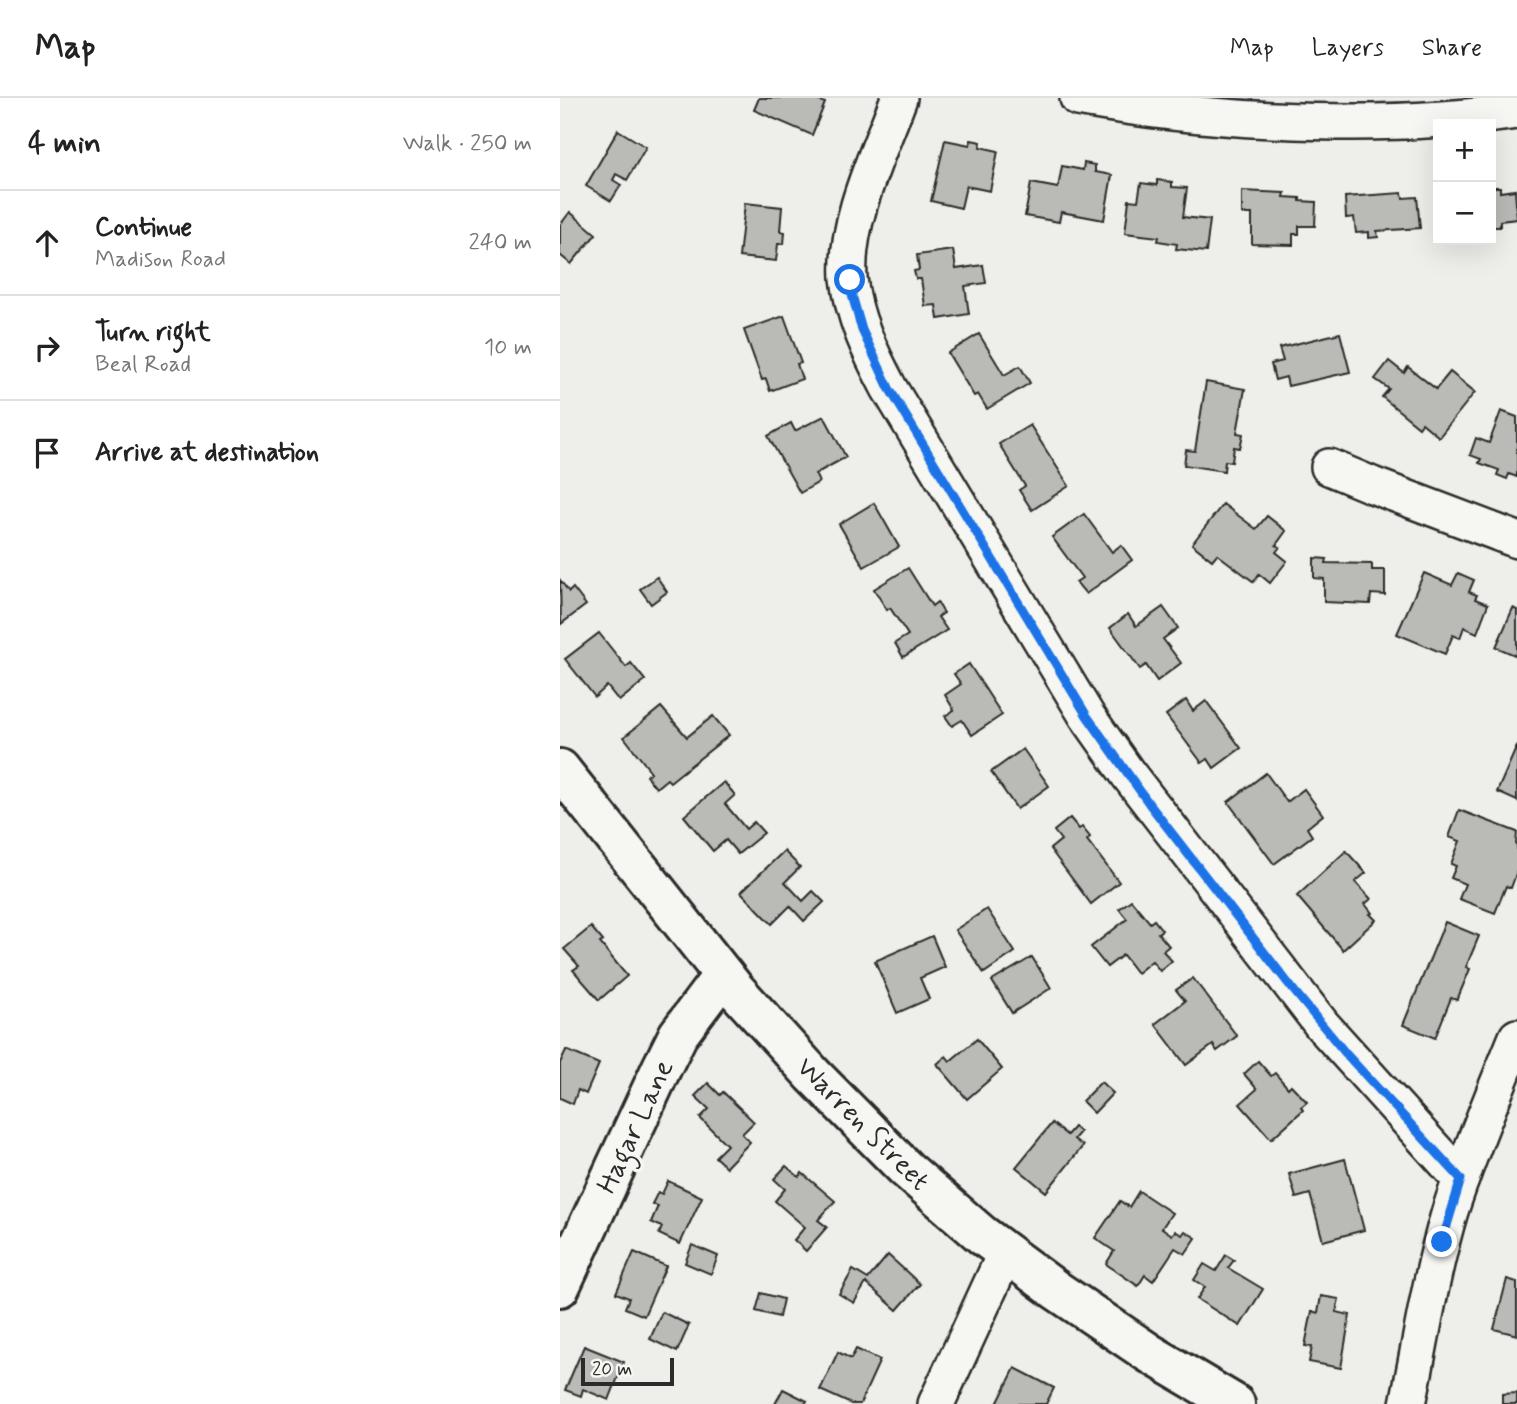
<!DOCTYPE html>
<html lang="en">
<head>
<meta charset="utf-8">
<style>
  body { margin:0; font-family:Mynerve,sans-serif; background:#f6f6f6; color:#222 }
  .controls { position:absolute; right:21px; top:21px; display:grid; overflow:hidden; border-radius:0px; box-shadow:0 7px 28px #0002 }
  .controls button { width:63px; height:63px; display:grid; place-items:center; padding:0; border:0; border-bottom:2px solid #e0e0e0; background:#fff; color:#222; font:35px sans-serif }
  .scale { position:absolute; left:21px; bottom:18px; width:93px; box-sizing:border-box; padding-left:7px; border:4px solid #2b2b2b; border-top:0; font-size:19px; line-height:24px; white-space:nowrap; color:#2b2b2b; -webkit-text-stroke:5px #f6f6f2; paint-order:stroke }
  .stop { position:absolute; width:21px; height:21px; margin:-16px; border:5px solid #1a73e8; border-radius:50%; background:#fff }
  .stop.end { background:#1a73e8; border-color:#fff; box-shadow:0 2px 7px #0008 }
  .list { margin:0; padding:0; list-style:none }
  h2 { display:flex; justify-content:space-between; align-items:center; height:91px; margin:0; padding:0 28px; font-size:30px }
  h2 small { font-size:23px; font-weight:400; color:#767676 }
  .list li { display:grid; grid-template-columns:46px 1fr auto; gap:21px; align-items:center; box-sizing:border-box; height:105px; padding:0 28px; border-top:2px solid #e0e0e0 }
  .list b { display:block; font-size:26px; white-space:nowrap }
  .list p { margin:0; font-size:23px; white-space:nowrap; color:#767676 }
  .list em { font-size:23px; font-style:normal; color:#767676 }
  .icon { flex:none; width:38px; height:38px; fill:none; stroke:currentColor; stroke-width:2; stroke-linecap:round; stroke-linejoin:round }
  .map { position:relative; flex:none; width:957px; height:1306px; overflow:hidden }
  header { display:flex; align-items:center; gap:42px; box-sizing:border-box; height:98px; padding:0 35px; background:#fff; border-bottom:2px solid #e0e0e0 }
  header strong { font-size:33px }
  nav { display:flex; gap:38px; margin-inline-start:auto; font-size:24px }
  main { display:flex }
  aside { flex:1; background:#fff }
  .map>svg:first-child { display:block }
  .building { fill:#babab7; stroke:#2b2b2b; stroke-width:2 }
  .lines { fill:none; stroke-linecap:round; stroke-linejoin:round }
  .street-casing { stroke:#2b2b2b; stroke-width:40 }
  .secondary-casing { stroke:#2b2b2b; stroke-width:44 }
  .street { stroke:#f6f6f2; stroke-width:35 }
  .secondary { stroke:#f6f6f2; stroke-width:38 }
  .route { stroke:#1a73e8; stroke-width:9 }
  .labels { text-anchor:middle; stroke-width:7; stroke-linejoin:round; paint-order:stroke }
  .street-label { font-size:28px; fill:#2b2b2b; stroke:#f6f6f2 }
</style>
</head>
<body>
<header>
<strong>Map</strong>
<nav><a>Map</a><a>Layers</a><a>Share</a></nav>
</header>
<main>
<aside>
<h2>4 min<small>Walk · 250 m</small></h2>
<ul class="list">
<li><svg class="icon" aria-label="ahead" viewBox="0 0 24 24"><path d="M12 20V5M6 11l6-6 6 6"/></svg><div><b>Continue</b><p>Madison Road</p></div><em>240 m</em></li>
<li><svg class="icon" aria-label="right" viewBox="0 0 24 24"><path d="M7 20v-9h11M14 6l5 5-5 5"/></svg><div><b>Turn right</b><p>Beal Road</p></div><em>10 m</em></li>
<li><svg class="icon" aria-label="arrive" viewBox="0 0 24 24"><path d="M6 21V4h12l-3 4 3 4H6"/></svg><div><b>Arrive at destination</b></div></li>
</ul>
</aside>
<div class="map">
<svg width="957" height="1306" viewBox="0 0 957 1306">
  <rect width="100%" height="100%" fill="#eeeeea"/>
  <filter id="ink" filterUnits="userSpaceOnUse"><feTurbulence type="fractalNoise" baseFrequency=".0143" numOctaves="2"/><feDisplacementMap in="SourceGraphic" scale="14" xChannelSelector="R" yChannelSelector="G"/><feConvolveMatrix kernelMatrix="1 2 1 2 8 2 1 2 1" color-interpolation-filters="sRGB"/></filter>
  <g filter="url(#ink)">
    <g class="building">
      <path d="M199,0h54l12,5 -13,32 -58,-25z"/>
      <path d="M58,32l28,17 -19,33 -11,-6 -3,6 8,5 -10,16 -25,-15z"/>
      <path d="M385,42l25,5 1,-5 10,2 -1,5 18,4 -8,40 -24,-5 -5,22 -30,-7z"/>
      <path d="M524,65l11,2v7l17,3 -8,45 -43,-8 -2,10 -34,-6 6,-33 27,5 4,-22 21,4z"/>
      <path d="M597,82l15,2v5l15,1 -4,29 27,3 -4,32 -30,-3 1,-5 -19,-3 1,-4 -34,-4 4,-33 9,1 3,-18 16,2z"/>
      <path d="M931,89h9v5l15,-2 2,29 -17,2v6h-9z"/>
      <path d="M682,93l43,2 -1,4 16,1v3l16,1 -1,24h-16v8h-6v11l-41,-1v-30h-10z"/>
      <path d="M842,95l1,5 14,-1 3,31 -43,3 1,6 -9,1v-6l-13,1 -2,-16 -8,1 -1,-21z"/>
      <path d="M185,105l37,4 -2,24 5,1 -1,12h-6l-2,17 -37,-4z"/>
      <path d="M10,114l26,22 -25,30 -11,-9v-30z"/>
      <path d="M393,152l3,19 27,-4 3,18 -21,3 4,28 -31,5 -2,-14 -11,1 -4,-27h-5l-2,-8 5,-1 -2,-15z"/>
      <path d="M224,218l17,47 -4,1 5,15 -32,12 -4,-12 -4,1 -18,-50z"/>
      <path d="M780,235l10,39 -62,14 -2,-9 -11,3 -4,-16 12,-3 -4,-13z"/>
      <path d="M419,236l25,41 16,-9 10,17 -43,26 -9,-15 -4,2 -26,-43z"/>
      <path d="M829,263l15,12 4,-6 28,22 14,-17 25,20 -36,45 -17,-14 -3,4 -37,-30 7,-8 -14,-10z"/>
      <path d="M646,284l39,7 -8,44 6,1 -3,14 -6,-1 -2,15 -7,-1 -1,10 -40,-6 2,-15 9,1z"/>
      <path d="M941,313l16,6v60l-8,-3 -2,5 -10,-4 2,-5 -20,-7 2,-4 -11,-4 6,-17 13,5z"/>
      <path d="M264,318l22,41 -31,17 4,8 -19,11 -32,-57 23,-13 4,8z"/>
      <path d="M470,327l39,61 -37,24 -13,-20 6,-4 -26,-42z"/>
      <path d="M314,405l25,44 -35,20 -25,-43z"/>
      <path d="M663,406l33,25 11,-13 19,15 -10,14 4,2 -4,5 11,9 -17,22 -11,-9 -5,8 -37,-28 -5,6 -20,-16z"/>
      <path d="M524,416l28,38 9,-7 11,15 -46,34 -10,-12 6,-4 -30,-41z"/>
      <path d="M754,460l13,1 -1,4 46,1v6h13v25l-14,-1 -1,10 -46,-2v-23l-10,-1z"/>
      <path d="M348,470l24,38 5,-4 7,11 -6,4 9,13 -44,27 -8,-14 13,-8 -18,-27 -3,2 -13,-21z"/>
      <path d="M864,475l28,12 6,-12 16,7 -5,12 8,3 -2,4 13,5 -11,29 -13,-6 -4,11 -7,-3 -8,19 -48,-20z"/>
      <path d="M97,479l10,15 -16,12 -11,-15z"/>
      <path d="M0,482l9,12 4,-4 13,17 -25,19z"/>
      <path d="M603,509l15,21 -15,11 18,24 -24,18 -11,-16 -6,4 -30,-41 18,-14 8,12z"/>
      <path d="M953,510l4,2v46l-21,-9z"/>
      <path d="M39,535l27,34 5,-4 14,17 -26,21 -12,-15 -12,11 -30,-38z"/>
      <path d="M409,566l33,51 -30,20 -10,-15 -10,6 -7,-10 9,-6 -9,-15 16,-11 -7,-10z"/>
      <path d="M626,602l7,11 13,-10 35,47 -27,20 -6,-9 -6,4 -36,-48z"/>
      <path d="M101,609l26,30 26,-21 16,19 -59,47 -3,-3 -11,9 -10,-12 5,-4 -27,-35z"/>
      <path d="M957,648v55l-20,-9z"/>
      <path d="M463,651l26,37 -32,23 -26,-37z"/>
      <path d="M706,675l21,29 17,-13 19,26 -16,13 5,8 -38,28 -46,-62z"/>
      <path d="M164,684l11,13 -10,9 21,25 8,-7 10,11 -26,21 -12,-14 -13,11 -29,-35z"/>
      <path d="M899,712l58,22 -1,12 1,1v26l-6,17 -5,-2 -11,27 -36,-14 6,-15 -14,-6 5,-12 -5,-2 9,-23 -11,-4z"/>
      <path d="M510,720l9,11 3,-2 8,10 -3,3 32,42 -28,22 -41,-55 11,-9 -7,-9z"/>
      <path d="M224,753l16,16 -15,15 18,19 10,-10 11,11 -20,19 -14,-15 -18,18 -31,-32z"/>
      <path d="M786,753l20,22 -11,9 16,17 -6,5 7,9 -2,1 6,6 -33,30 -46,-54z"/>
      <path d="M571,802l19,23 4,-3 8,10 -4,3 11,13 -6,5 9,10 -12,10 -8,-10 -15,12 -14,-18 -16,12 -16,-20 36,-28 -8,-10z"/>
      <path d="M427,811l28,43 -31,21 -29,-43z"/>
      <path d="M885,824l34,14 -13,31 4,2 -13,31 -6,-2 -16,40 -32,-13z"/>
      <path d="M31,829l12,14 -3,2 27,33 -28,24 -26,-30 6,-4 -15,-17z"/>
      <path d="M372,838l13,31 -25,11 9,21 -32,14 -22,-52z"/>
      <path d="M472,859l19,31 -39,25 -20,-32z"/>
      <path d="M633,880l44,58 -20,15 -4,-6 -27,20 -31,-41 30,-23 -9,-11z"/>
      <path d="M417,941l25,30 -35,30 -30,-35 9,-8 4,5z"/>
      <path d="M6,952l33,14 -13,30 -8,-4 -5,14 -13,-6v-35z"/>
      <path d="M698,963l13,15 4,-3 13,15 3,-3 16,17 -6,5 2,3 -32,29 -31,-35 17,-15 -13,-15z"/>
      <path d="M541,984l12,11 -19,20 -12,-12z"/>
      <path d="M148,985l12,12 3,-3 31,30 -12,12 8,8 -24,25 -11,-10 12,-12 -27,-27 9,-9 -14,-13z"/>
      <path d="M492,1025l15,12 7,-8 6,5 -6,7 9,7 -37,46 -30,-25z"/>
      <path d="M785,1061l19,71 -41,11 -13,-47 -14,4 -7,-24z"/>
      <path d="M226,1068l13,11 3,-4 33,28 -17,19 9,7 -21,24 -12,-11 11,-13 -30,-26 10,-12 -11,-10z"/>
      <path d="M108,1083l34,16 -22,47 -21,-10 3,-7 -11,-5 7,-16 -6,-2 6,-12 4,2z"/>
      <path d="M579,1093l33,22 -10,15 10,7 3,-4 7,4 3,-4 11,7 -11,16 -10,-6 -22,33 -8,-6 -7,11 -32,-22 8,-13 -19,-13 25,-37 9,6z"/>
      <path d="M132,1147l26,11 -7,18 -26,-11z"/>
      <path d="M74,1154l32,14 -22,50 -19,-8 4,-10 -13,-5z"/>
      <path d="M328,1157l32,29 -23,26 -31,-27 -12,20 -15,-9 14,-24 15,9z"/>
      <path d="M666,1157l8,5 -6,8 35,21 -23,37 -43,-27 8,-12 -11,-7 10,-16 12,7z"/>
      <path d="M947,1181l10,3v53l-23,-6z"/>
      <path d="M201,1195l22,6 -4,18 -23,-6z"/>
      <path d="M761,1198l18,3 -3,13 14,3 -9,53 -32,-6 3,-15 -7,-1 7,-35 6,2z"/>
      <path d="M102,1214l27,13 -12,27 -27,-13z"/>
      <path d="M24,1248l40,16 -15,38 -26,-11 -2,7 -16,-6z"/>
      <path d="M296,1251l24,11 -20,44h-9l-31,-14 18,-38 13,7z"/>
      <path d="M455,1270l39,20 -8,16h-49z"/>
      <path d="M223,1291l24,12 -2,3h-30z"/>
      <path d="M957,1295v11h-15v-10z"/>
    </g>
    <g class="lines">
      <defs>
        <g id="street">
          <path d="M339,0c-20,54 -54,122 -50,180 4,39 22,76 40,110l198,328 41,58 194,251 139,154"/>
          <path d="M518,0c65,12 130,19 195,22 82,4 163,3 244,-9"/>
          <path d="M769,369l43,18 145,55"/>
          <path d="M376,1306l70,-152"/>
          <path d="M848,1306c13,-64 23,-130 42,-193 19,-59 44,-117 67,-174"/>
        </g>
        <g id="secondary">
          <path d="M0,671l174,219 79,87 93,94 76,66 74,55 93,63 86,51"/>
          <path d="M0,1189l102,-220 16,-32 45,-60"/>
        </g>
      </defs>
      <use href="#street" class="street-casing"/>
      <use href="#secondary" class="secondary-casing"/>
      <use href="#street" class="street"/>
      <use href="#secondary" class="secondary"/>
    </g>
  </g>
  <g class="lines" filter="url(#ink)">
    <path class="route" d="M290,182l2,15 10,35 27,58 198,328 63,89 145,187 52,63 114,124 -19,63"/>
  </g>
  <g class="labels">
    <g class="street-label">
      <text transform="translate(304 1025) rotate(45)" y="10">Warren Street</text>
      <text transform="translate(74 1028) rotate(-65)" y="10">Hagar Lane</text>
    </g>
  </g>
</svg>
<div class="controls">
<button>+</button>
<button>−</button>
</div>
<div class="scale">20 m</div>
<div class="stop" style="left:290px;top:182px"></div>
<div class="stop end" style="left:882px;top:1144px"></div>
</div>
</main>
</body>
</html>
